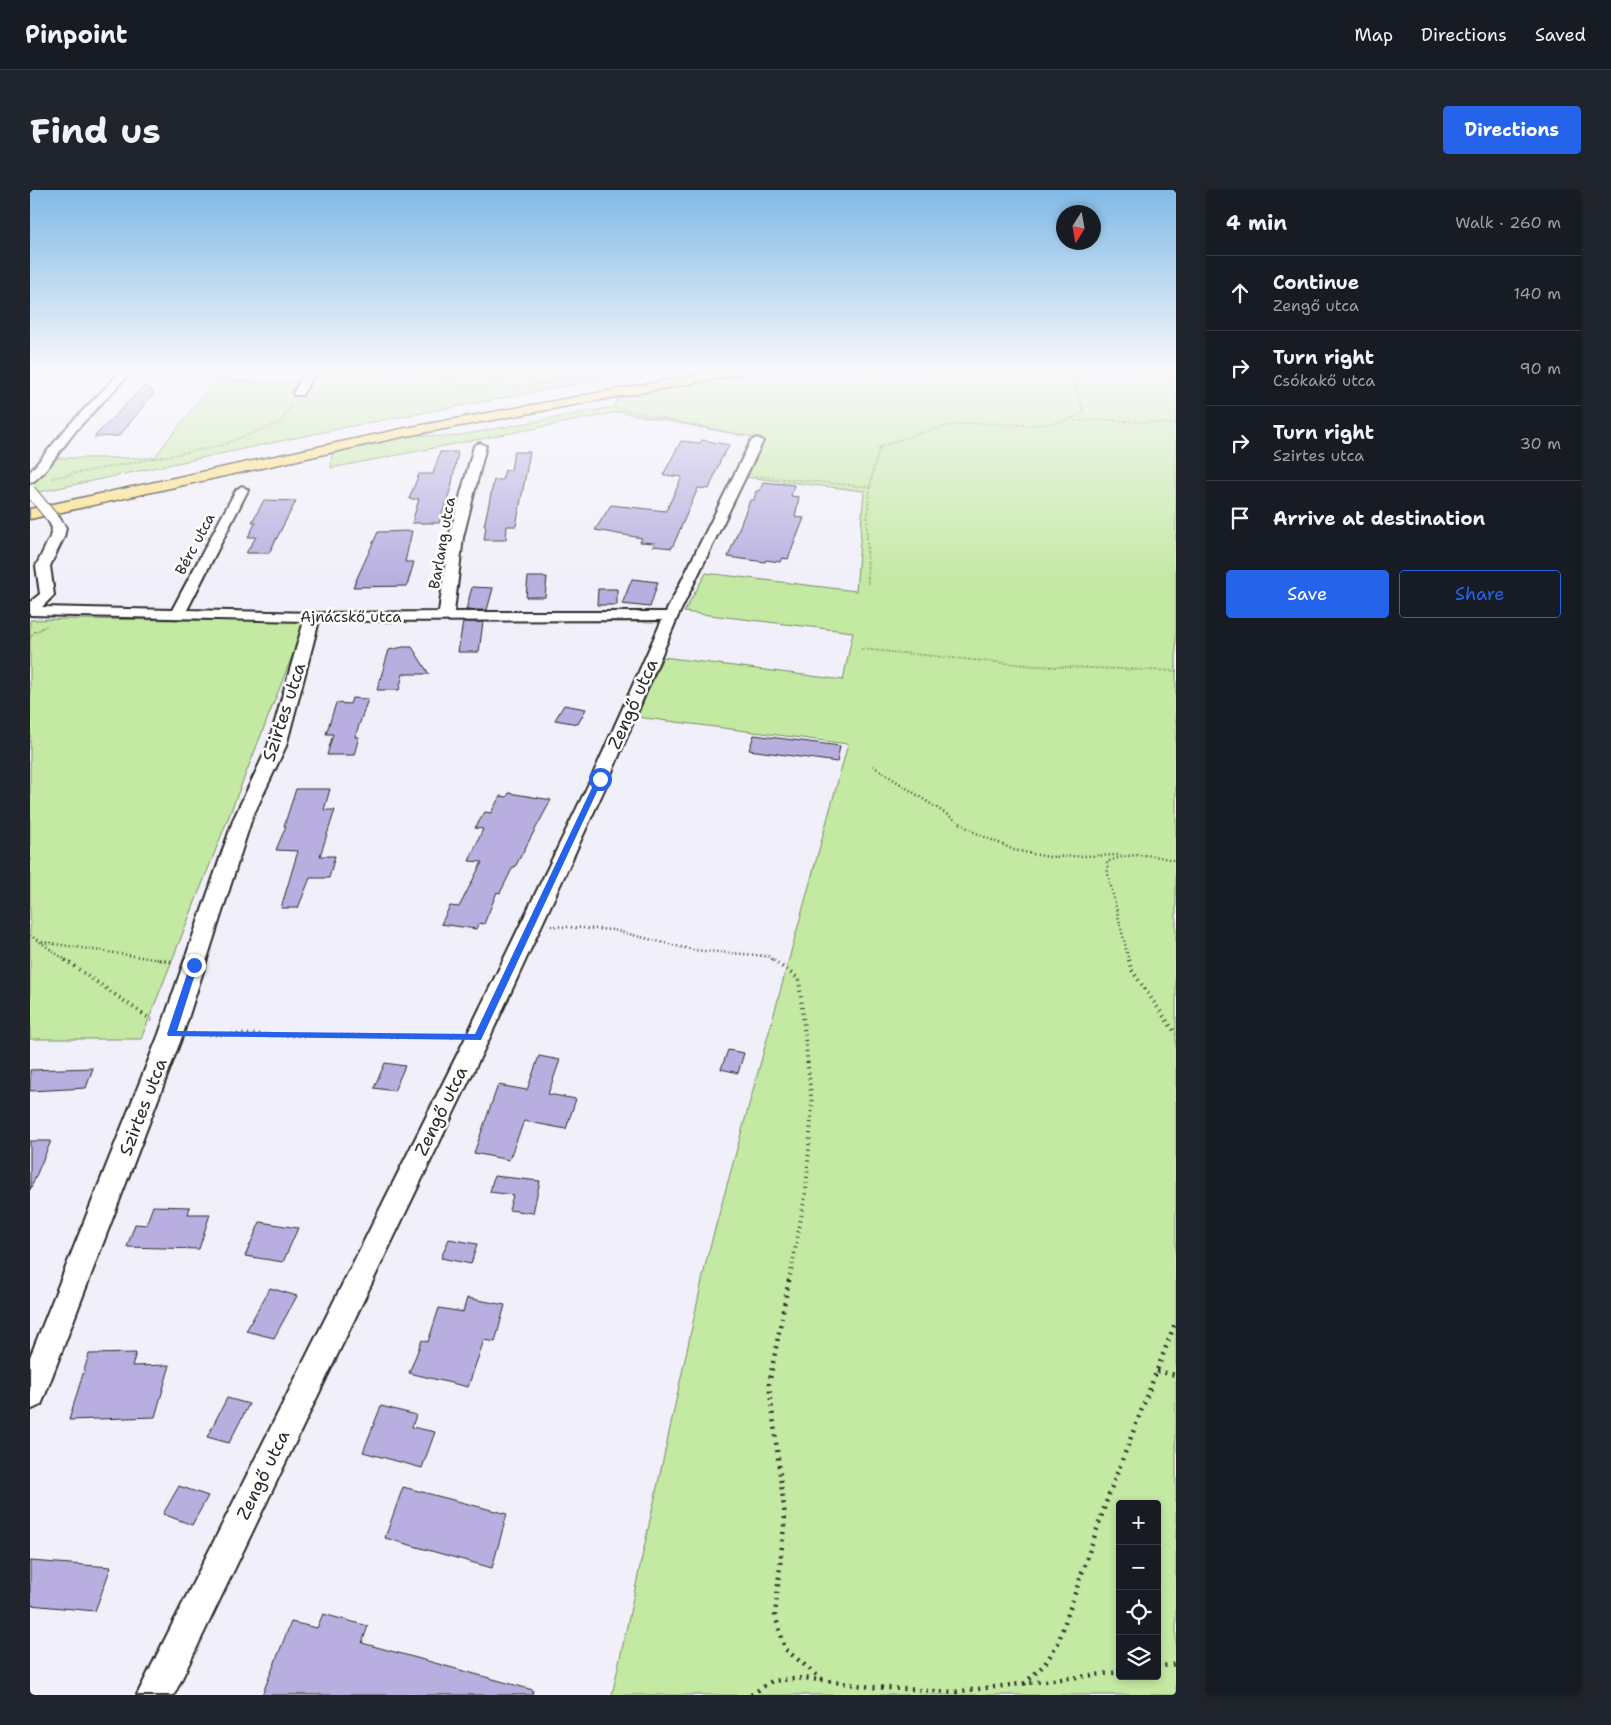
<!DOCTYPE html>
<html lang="en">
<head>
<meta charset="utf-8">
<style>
  body { margin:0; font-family:"Shantell Sans",sans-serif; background:#20242c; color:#f1f3f6 }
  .controls { position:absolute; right:15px; bottom:15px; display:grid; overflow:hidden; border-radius:5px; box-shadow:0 2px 8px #0003 }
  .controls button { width:45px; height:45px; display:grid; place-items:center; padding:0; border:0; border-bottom:1px solid #363941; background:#171b24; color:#f1f3f6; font:25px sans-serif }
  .compass { position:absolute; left:1026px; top:15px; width:45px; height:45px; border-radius:50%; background:#171b24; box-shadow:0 2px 8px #0003; rotate:191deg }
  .stop { position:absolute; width:15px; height:15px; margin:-11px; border:4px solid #2563eb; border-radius:50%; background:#fff }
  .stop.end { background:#2563eb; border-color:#fff; box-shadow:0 1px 5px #0008 }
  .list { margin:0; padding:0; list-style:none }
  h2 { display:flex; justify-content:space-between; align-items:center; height:65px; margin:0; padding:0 20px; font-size:21px }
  h2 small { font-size:16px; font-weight:400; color:#9ea1a6 }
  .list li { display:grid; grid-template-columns:32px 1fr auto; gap:15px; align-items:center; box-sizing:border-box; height:75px; padding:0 20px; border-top:1px solid #363941 }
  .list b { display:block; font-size:19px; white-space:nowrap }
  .list p { margin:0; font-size:16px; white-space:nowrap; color:#9ea1a6 }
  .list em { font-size:16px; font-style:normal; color:#9ea1a6 }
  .actions { display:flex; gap:10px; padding:15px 20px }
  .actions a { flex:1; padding:11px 0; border:1px solid #2563eb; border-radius:5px; text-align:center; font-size:18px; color:#2563eb }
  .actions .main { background:#2563eb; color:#fff }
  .icon { flex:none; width:28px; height:28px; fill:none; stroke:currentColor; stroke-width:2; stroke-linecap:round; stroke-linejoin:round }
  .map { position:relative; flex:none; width:1146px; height:1505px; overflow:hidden; border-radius:5px }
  header { display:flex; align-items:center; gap:30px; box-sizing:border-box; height:70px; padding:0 25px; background:#171b24; border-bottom:1px solid #363941 }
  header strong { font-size:24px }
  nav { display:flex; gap:28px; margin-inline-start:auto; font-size:18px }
  .intro { display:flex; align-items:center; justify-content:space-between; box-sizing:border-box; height:120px; padding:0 30px }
  h1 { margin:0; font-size:35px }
  .button { padding:12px 22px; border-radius:5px; background:#2563eb; color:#fff; font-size:18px; font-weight:700 }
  main { display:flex; gap:30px; padding:0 30px }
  aside { flex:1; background:#171b24; border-radius:5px; box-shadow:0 2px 8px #0003 }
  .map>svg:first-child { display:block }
  .green { fill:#c4e9a3; stroke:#788a67; fill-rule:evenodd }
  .building { fill:#b8afe0; stroke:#2b2b2b }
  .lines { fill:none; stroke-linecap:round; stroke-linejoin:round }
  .street-casing { stroke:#2b2b2b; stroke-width:4 }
  .highway-casing { stroke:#2b2b2b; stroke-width:3 }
  .path-far3 { stroke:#2b2b2b; stroke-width:2; stroke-dasharray:0.5 2; stroke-linecap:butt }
  .path-far2 { stroke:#2b2b2b; stroke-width:2.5; stroke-dasharray:1 3; stroke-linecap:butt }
  .path-far1 { stroke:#2b2b2b; stroke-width:4; stroke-dasharray:1 4.5; stroke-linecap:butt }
  .path { stroke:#2b2b2b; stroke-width:4.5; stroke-dasharray:2 5.5; stroke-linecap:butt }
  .street { fill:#fff; fill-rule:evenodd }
  .highway { fill:#fce080; fill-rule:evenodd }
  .street-bridge-casing { stroke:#2b2b2b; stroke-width:13; stroke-linecap:butt }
  .street-bridge { stroke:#fff; stroke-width:11 }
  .route { fill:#2563eb }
  .labels { text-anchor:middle; stroke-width:5; stroke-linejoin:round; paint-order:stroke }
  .far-street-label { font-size:15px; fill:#2b2b2b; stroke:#fff }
  .street-label { font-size:18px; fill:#2b2b2b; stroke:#fff }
</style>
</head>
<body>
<header>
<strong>Pinpoint</strong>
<nav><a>Map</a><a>Directions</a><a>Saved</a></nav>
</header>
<div class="intro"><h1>Find us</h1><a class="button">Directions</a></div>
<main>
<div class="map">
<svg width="1146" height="1505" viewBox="0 0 1146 1505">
  <rect width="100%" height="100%" fill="#f1eff9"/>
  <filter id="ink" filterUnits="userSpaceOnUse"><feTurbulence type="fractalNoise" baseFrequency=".02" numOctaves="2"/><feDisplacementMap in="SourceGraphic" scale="10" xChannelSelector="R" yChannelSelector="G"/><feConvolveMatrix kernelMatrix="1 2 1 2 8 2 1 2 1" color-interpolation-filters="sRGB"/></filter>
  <g filter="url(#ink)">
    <g class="green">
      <path d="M276,181h341l-295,55 -322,68v-19l26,-17h98l61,-78 85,2z"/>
      <path d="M731,181h415v1324h-564l95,-437 141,-514 -211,-27 26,-60 180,23 10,-48 -169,-20 22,-39 150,18 8,-100 -118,-14 18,-38 -145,-27 -288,56 1,-16 85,-17 33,2 164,-30 4,-9zM1090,1314h37v172h-37z"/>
      <path d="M37,429l239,2 -165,418h-111v-419z"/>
    </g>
    <g class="building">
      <path d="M115,195l9,8 -35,43 -25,1z"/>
      <path d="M672,250l28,5 -9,14 -12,30 -11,-1 -26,60 -19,-2 2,-3 -15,-1 2,-4 -47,-8 16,-25 55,6 16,-34 -19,-2 18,-34 19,2z"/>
      <path d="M410,262h18l-7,36 -12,35h-27l7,-24h-10l10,-25h14z"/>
      <path d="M484,262h16l-14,74h-9l-1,14h-22l2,-14h-2l10,-46h8l3,-10h6z"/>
      <path d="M733,292l31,3 -3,11 8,1 -4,20 9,1 -16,41 -6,-1 -2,4 -14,-2 -1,2 -37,-5 22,-57h4l2,-9h4z"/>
      <path d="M234,310l32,1 -27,52h-23l10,-16h-8l8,-15h-4z"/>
      <path d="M382,341l-7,31h9l-7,24 -54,1 25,-55z"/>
      <path d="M498,387h19l-2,20h-19z"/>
      <path d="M602,389l26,3 -8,25 -28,-3z"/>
      <path d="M442,397l21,1 -6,22h-21z"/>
      <path d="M568,399h19v16h-20z"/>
      <path d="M433,432h20l-4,30h-21z"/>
      <path d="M373,457h9l17,27h-26l-4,16h-22l12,-40z"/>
      <path d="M322,508l16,1 -13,38h4l-5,18h-27l6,-21h-7l10,-31 14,1z"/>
      <path d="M534,515l22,4 -8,15 -23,-4z"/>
      <path d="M724,545l86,11 -3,16 -88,-12z"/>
      <path d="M266,599h34l-6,21h11l-15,46h15l-6,22h-19l-12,30h-17l17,-57 -22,-1 10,-24h-2z"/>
      <path d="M479,603l42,7 -36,67h-2l-13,26 -3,-1 -13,32 -5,-1 -3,6 -35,-5 9,-18 9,1 23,-45 -13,-1 14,-32 -8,-1 10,-16 6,1 9,-17 7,1z"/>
      <path d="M698,860l16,3 -6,20 -17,-4z"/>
      <path d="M509,866l21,4 -12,34 28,5 -10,30 -42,-8 -15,39 -35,-7 24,-68 29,5z"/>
      <path d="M355,873l20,3 -11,25 -20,-3z"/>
      <path d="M63,878l-7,20 -56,3v-21z"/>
      <path d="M0,951h21l-21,49z"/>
      <path d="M464,986l46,5 -7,32 -24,-3 4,-15 -23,-3z"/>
      <path d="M123,1016l37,1 -2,7h22l-11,35 -72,-2 8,-23 11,1z"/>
      <path d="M230,1032l38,6 -15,34 -38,-6z"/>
      <path d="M419,1049l28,5 -6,20 -30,-6z"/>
      <path d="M240,1098l27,8 -23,42 -28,-7z"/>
      <path d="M437,1108l38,7 -10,37 -11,-2 -16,47 -59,-14 13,-33 6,2 11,-34 24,4z"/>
      <path d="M106,1163l-4,13 38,-1 -15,52 -86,3 20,-66z"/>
      <path d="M197,1208l22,6 -20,39 -22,-6z"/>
      <path d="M351,1216l35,9 -4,12 23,5 -13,36 -59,-16z"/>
      <path d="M149,1296l29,10 -16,29 -29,-11z"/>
      <path d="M373,1297l104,27 -15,54 -107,-30z"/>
      <path d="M0,1371l81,6 -16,44 -65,-6z"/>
      <path d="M293,1424l45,12 -6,17 171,47 -1,5h-270l29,-73 26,6z"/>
    </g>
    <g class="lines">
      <defs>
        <g id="street">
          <path d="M92,181h10l-55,58 -33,43 -10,9 -4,1v-10l39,-47z"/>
          <path d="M276,181h10l-14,24h-8l-1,-2z"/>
          <path d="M727,248l6,3 -85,175 -69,163 -119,258 -316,658h-37l329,-658 125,-258 71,-159 -343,1 -33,125 -34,72 -69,216 -138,361 -4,10 -11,5v-53l129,-323 75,-216 34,-72 36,-125 -274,-6v-13l10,-8 -4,-28 14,-29 2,-9 -4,-8 1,-3h10l7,11 -2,9 -14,29 4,29 -12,12 130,3 64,-120 6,-4 6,4 -61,120 126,3 126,-1 10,-75 25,-91 6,-3 6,3 -23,91 -9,75h212l85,-171z"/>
        </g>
        <path id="highway" d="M687,181h25l-6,4 -330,61 -376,83v-10l376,-81z"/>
      </defs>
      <use href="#street" class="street-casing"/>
      <use href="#highway" class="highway-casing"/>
      <g class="path-far3">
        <path d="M391,181l20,4 18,10 13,2 61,-2 87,-14"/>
        <path d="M585,218l128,28"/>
        <path d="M1044,231l36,-1 66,4"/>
        <path d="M726,286l114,11"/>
        <path d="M22,288l168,-32 61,-24 12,-20"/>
        <path d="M838,394c-1,-47 -4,-92 12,-137 28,-10 56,-21 86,-23 39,-3 82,9 118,-11l-14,-39 4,-3"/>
        <path d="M0,448l5,-6 11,-6"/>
        <path d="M831,459l175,17 140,5"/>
      </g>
      <g class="path-far2">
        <path d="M843,576l99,65 42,19 34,7 73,-2"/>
        <path d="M521,736l62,4 80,20 75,6 7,5"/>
        <path d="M0,745l37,26"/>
        <path d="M12,752l125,19"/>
        <path d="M1099,771l-21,-87 -1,-12c23,-10 45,-8 69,-1"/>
      </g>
      <g class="path-far1">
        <path d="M35,770l88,61"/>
        <path d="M129,770l15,2"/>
        <path d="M743,770l26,19 13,126 -6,86 -17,91"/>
        <path d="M1099,770l2,9 45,65"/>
        <path d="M163,844l261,3"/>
      </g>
      <g class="path">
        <path d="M759,1090l-20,104 16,132 -10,99 10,34 39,32"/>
        <path d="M1127,1181l19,4"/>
        <path d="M1127,1477l19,-3"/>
        <path d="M994,1494l21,-20 13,-21 51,-149 67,-173"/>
        <path d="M721,1505l21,-14 32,-3 67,9 82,5 167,-20"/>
      </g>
      <use href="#street" class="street"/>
      <use href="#highway" class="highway"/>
      <defs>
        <path id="street-bridge" d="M0,301l24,29"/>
      </defs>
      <use href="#street-bridge" class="street-bridge-casing"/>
      <use href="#street-bridge" class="street-bridge"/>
    </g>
  </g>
  <linearGradient id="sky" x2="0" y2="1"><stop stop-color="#80bae6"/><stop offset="0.46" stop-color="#f9f8fc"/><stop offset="1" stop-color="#f9f8fc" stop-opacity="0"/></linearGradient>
  <rect width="1146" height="391" fill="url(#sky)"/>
  <path class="route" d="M570,587l3,2 -122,261 -313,-4 -1,-2 23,-69 4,-3 4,3 -21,66 298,3 121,-255z"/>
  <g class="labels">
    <g class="far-street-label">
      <text transform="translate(412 353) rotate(-80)" y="5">Barlang utca</text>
      <text transform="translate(165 354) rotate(-62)" y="5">Bérc utca</text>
      <text x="321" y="432">Ajnácskő utca</text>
    </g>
    <g class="street-label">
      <text transform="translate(603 514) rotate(-66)" y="6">Zengő utca</text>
      <text transform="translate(254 522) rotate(-72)" y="6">Szirtes utca</text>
      <text transform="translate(113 917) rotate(-69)" y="6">Szirtes utca</text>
      <text transform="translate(411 921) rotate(-64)" y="6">Zengő utca</text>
      <text transform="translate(233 1285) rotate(-64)" y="6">Zengő utca</text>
    </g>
  </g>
</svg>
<div class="controls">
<button>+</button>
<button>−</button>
<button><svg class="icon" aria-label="locate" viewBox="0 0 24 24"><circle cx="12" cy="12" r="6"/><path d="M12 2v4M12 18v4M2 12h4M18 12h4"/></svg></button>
<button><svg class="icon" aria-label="layers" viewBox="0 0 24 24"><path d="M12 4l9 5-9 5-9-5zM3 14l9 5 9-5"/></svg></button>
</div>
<svg class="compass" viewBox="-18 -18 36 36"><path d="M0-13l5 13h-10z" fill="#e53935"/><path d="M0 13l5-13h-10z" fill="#9ea1a6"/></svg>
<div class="stop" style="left:570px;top:589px"></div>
<div class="stop end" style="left:164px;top:775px"></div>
</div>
<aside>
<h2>4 min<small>Walk · 260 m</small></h2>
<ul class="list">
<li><svg class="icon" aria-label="ahead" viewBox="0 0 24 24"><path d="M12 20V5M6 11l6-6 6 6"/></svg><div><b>Continue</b><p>Zengő utca</p></div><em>140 m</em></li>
<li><svg class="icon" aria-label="right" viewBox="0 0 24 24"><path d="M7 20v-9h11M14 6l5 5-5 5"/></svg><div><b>Turn right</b><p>Csókakő utca</p></div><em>90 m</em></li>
<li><svg class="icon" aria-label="right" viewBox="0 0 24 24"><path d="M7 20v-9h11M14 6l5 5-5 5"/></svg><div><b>Turn right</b><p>Szirtes utca</p></div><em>30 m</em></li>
<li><svg class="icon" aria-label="arrive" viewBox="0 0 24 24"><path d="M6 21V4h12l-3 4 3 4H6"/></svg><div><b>Arrive at destination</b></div></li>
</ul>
<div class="actions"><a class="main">Save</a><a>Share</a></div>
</aside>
</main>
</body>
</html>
